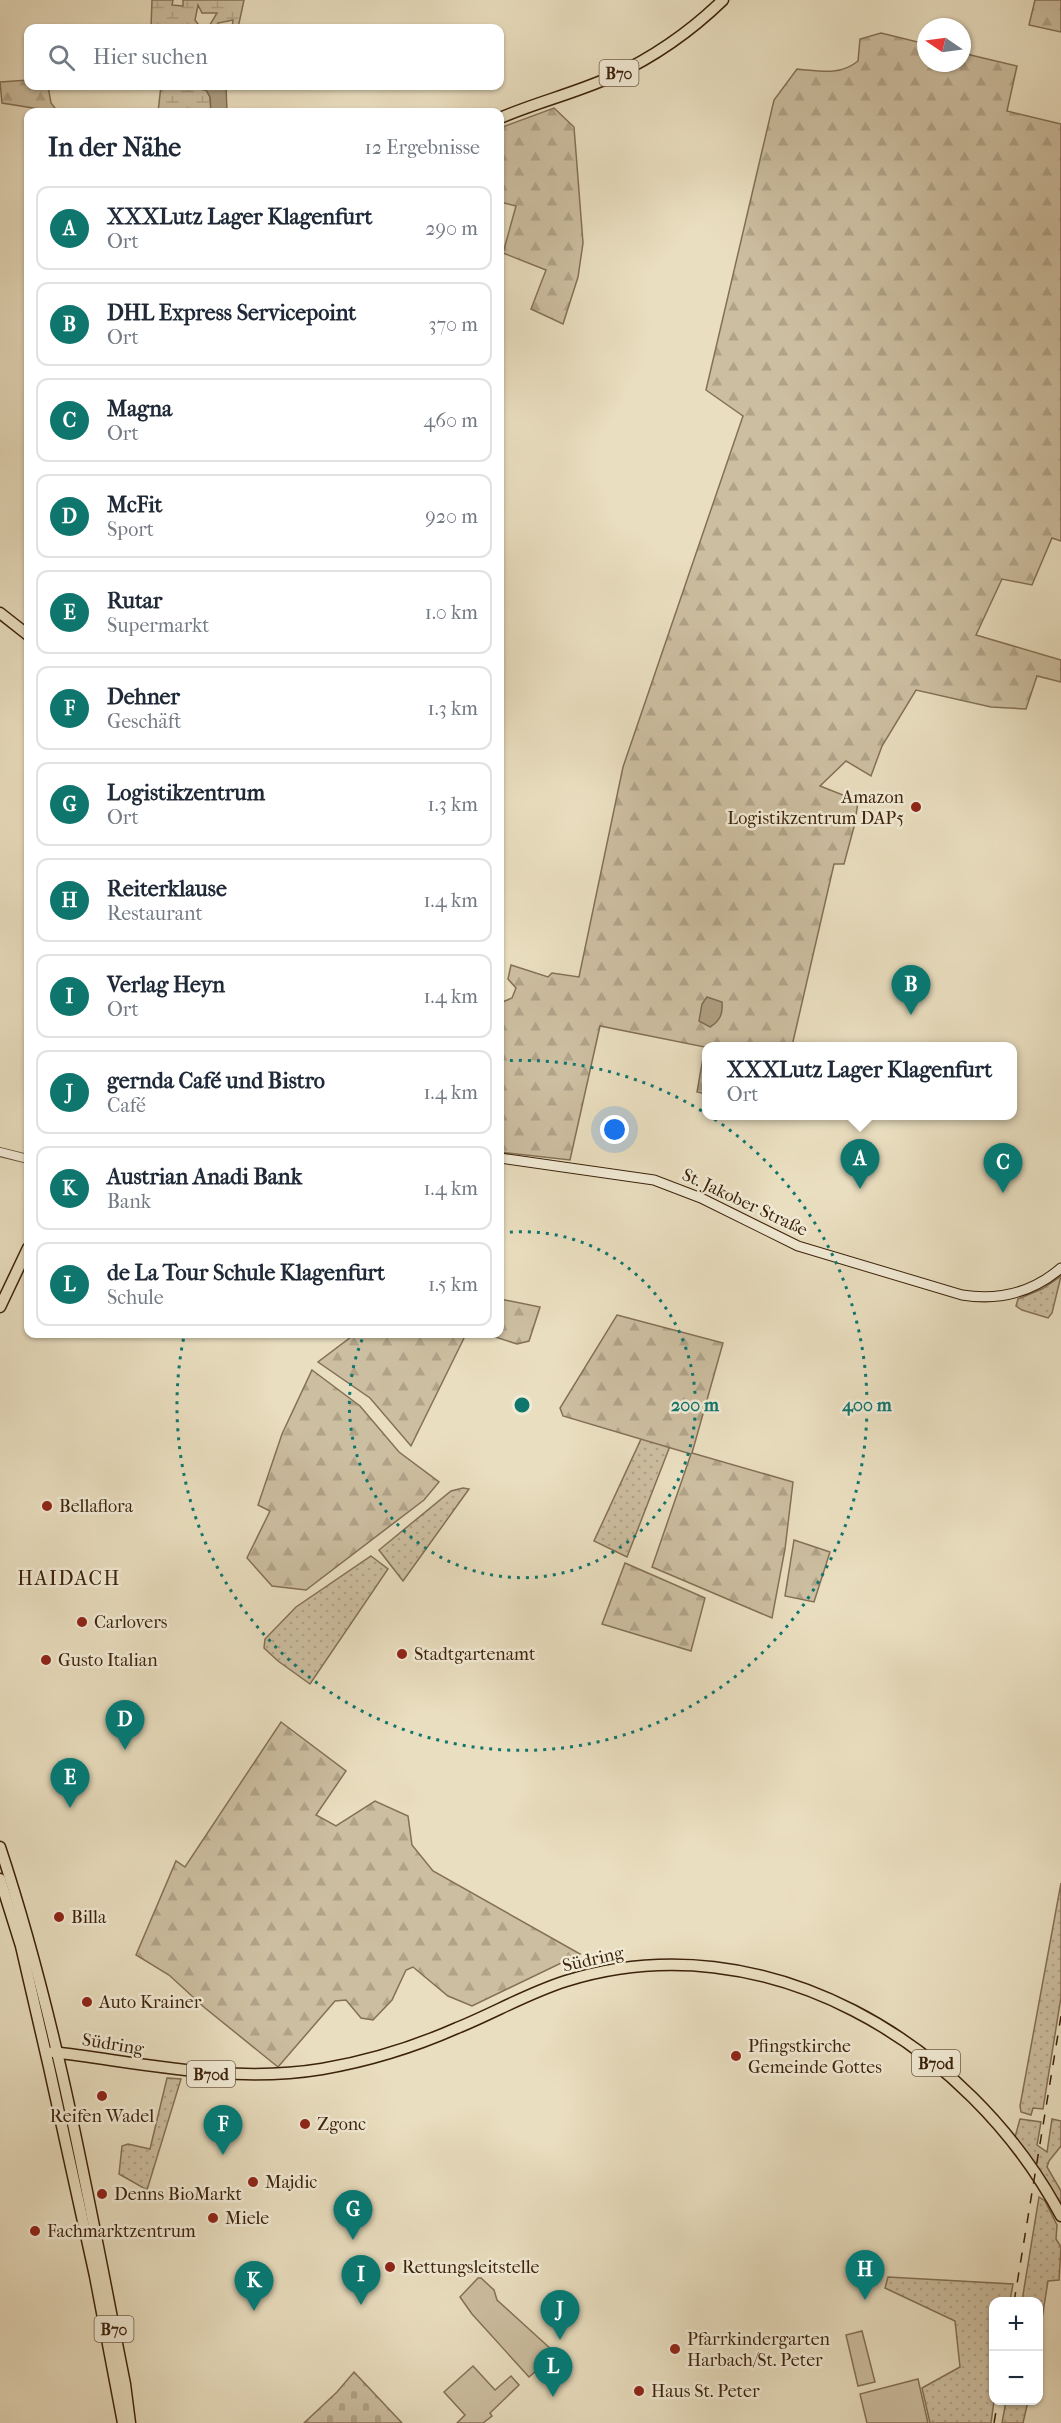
<!DOCTYPE html>
<html lang="de">
<head>
<meta charset="utf-8">
<style>
  body { margin:0; font-family:"IM FELL French Canon",serif; background:#f6f6f7; color:#1f2937 }
  .controls { position:absolute; right:18px; bottom:18px; display:grid; overflow:hidden; border-radius:12px; box-shadow:0 2px 4px #0004 }
  .controls button { width:54px; height:54px; display:grid; place-items:center; padding:0; border:0; border-bottom:2px solid #e0e1e3; background:#fff; color:#1f2937; font:30px sans-serif }
  .compass { position:absolute; left:917px; top:18px; width:54px; height:54px; border-radius:50%; background:#fff; box-shadow:0 2px 4px #0004; rotate:283deg }
  .you { position:absolute; left:615px; top:1130px; width:21px; height:21px; margin:-15px; border:4px solid #fff; border-radius:50%; background:#1a73e8; box-shadow:0 0 0 9px #1a73e833 }
  .badge { display:grid; place-items:center; width:39px; height:39px; border-radius:50%; background:#0f766e; color:#fff; font-size:20px; font-weight:700 }
  .pin { position:absolute; translate:-50% -50px; filter:drop-shadow(0 2px 3px #0008) }
  .pin::after { content:''; position:absolute; top:32px; width:21px; height:18px; background:inherit; clip-path:polygon(0 0,100% 0,50% 100%) }
  .popup { position:absolute; left:702px; top:1042px; width:315px; height:78px; box-sizing:border-box; display:grid; place-content:center; border-radius:12px; background:#fff; filter:drop-shadow(0 2px 4px #0005); font-size:20px; white-space:nowrap; color:#747a83 }
  .popup b { font-size:22px; color:#1f2937 }
  .popup::after { content:''; position:absolute; left:50%; top:100%; margin-left:-12px; border:12px solid transparent; border-top-color:#fff }
  .list { margin:0; padding:0; list-style:none }
  h2 { display:flex; justify-content:space-between; align-items:center; height:78px; margin:0; padding:0 24px; font-size:26px }
  h2 small { font-size:20px; font-weight:400; color:#747a83 }
  .list li { display:grid; grid-template-columns:39px 1fr auto; gap:18px; align-items:center; box-sizing:border-box; height:84px; margin:0 12px 12px; padding:0 12px; border:2px solid #e0e1e3; border-radius:12px }
  .list b { display:block; font-size:22px; white-space:nowrap }
  .list p { margin:0; font-size:20px; white-space:nowrap; color:#747a83 }
  .list em { font-size:20px; font-style:normal; color:#747a83 }
  .icon { flex:none; width:33px; height:33px; fill:none; stroke:currentColor; stroke-width:2; stroke-linecap:round; stroke-linejoin:round }
  .map { position:relative; flex:none; width:1061px; height:2423px; overflow:hidden }
  .search { position:absolute; background:#fff; box-shadow:0 2px 4px #0004; left:24px; top:24px; width:480px; height:66px; display:flex; align-items:center; gap:15px; box-sizing:border-box; padding:0 21px; border-radius:12px; color:#747a83; font-size:22px }
  .panel { position:absolute; background:#fff; box-shadow:0 2px 4px #0004; left:24px; top:108px; width:480px; height:1230px; border-radius:12px }
  .map>svg:first-child { display:block }
  .grass { fill:url(#grass-dots); stroke:#847055; stroke-width:1.5 }
  .forest { fill:url(#forest-firs); stroke:#847055; stroke-width:1.5 }
  .wetland { fill:url(#wetland-marsh); stroke:#847055; stroke-width:1.5 }
  .cemetery { fill:url(#cemetery-stones); stroke:#847055; stroke-width:1.5 }
  .park { fill:#ccbea0; stroke:#847055; stroke-width:1.5 }
  .water { fill:#ae9e81; stroke:#806c51; stroke-width:1.5 }
  .lines { fill:none; stroke-linecap:round; stroke-linejoin:round }
  .tertiary-casing { stroke:#675137; stroke-width:10 }
  .secondary-casing { stroke:#3c220a; stroke-width:11 }
  .primary-casing { stroke:#3c220a; stroke-width:13 }
  .tertiary { stroke:#f1ead5; stroke-width:8 }
  .secondary { stroke:#f1ead5; stroke-width:9 }
  .primary { stroke:#e9debf; stroke-width:10 }
  .rail { stroke:#3c220a; stroke-width:1.5; stroke-dasharray:10 10; stroke-linecap:butt }
  .ring { fill:none; stroke:#0f766e; stroke-width:3; stroke-dasharray:3 6 }
  .poi-dot { fill:#8f2418; stroke:#f1ead5; stroke-width:2 }
  .labels { text-anchor:middle; stroke-width:5; stroke-linejoin:round; paint-order:stroke }
  .shield { fill:#f1ead5; stroke:#725e47; stroke-width:1.5 }
  .shield-label { font-size:16px; font-weight:bold; fill:#3c220a }
  .poi-label { font-size:18px; fill:#3c220a; stroke:#f1ead5; text-anchor:start }
  .street-label { font-size:18px; fill:#3c220a; stroke:#f1ead5 }
  .neighbourhood-label { font-size:20px; letter-spacing:1.5px; fill:#3c220a; stroke:#f1ead5 }
  .centre { fill:#0f766e; stroke:#f1ead5; stroke-width:3 }
  .ring-label { font-size:18px; text-anchor:middle; font-weight:bold; fill:#0f766e; stroke:#f1ead5; stroke-width:5; stroke-linejoin:round; paint-order:stroke }
</style>
</head>
<body>
<div class="map">
<svg width="1061" height="2423" viewBox="0 0 1061 2423">
  <defs>
    <pattern id="grass-dots" width="8" height="8" patternUnits="userSpaceOnUse" patternTransform="scale(1.5)"><rect width="8" height="8" fill="#ccbea0"/><path d="M2 2h.1M6 6h.1" fill="none" stroke="#b0a388" stroke-width="1.8" stroke-linecap="round"/></pattern>
    <pattern id="forest-firs" width="22" height="20" patternUnits="userSpaceOnUse" patternTransform="scale(1.5)"><rect width="22" height="20" fill="#ccbea0"/><path d="M5 1l3.5 6h-7zM16 11l3.5 6h-7z" fill="#b0a388"/></pattern>
    <pattern id="wetland-marsh" width="20" height="14" patternUnits="userSpaceOnUse" patternTransform="scale(1.5)"><rect width="20" height="14" fill="#ccbea0"/><path d="M1 5h8M5 5V1M11 12h8M15 12V8" fill="none" stroke="#b0a388"/></pattern>
    <pattern id="cemetery-stones" width="16" height="16" patternUnits="userSpaceOnUse" patternTransform="scale(1.5)"><rect width="16" height="16" fill="#ccbea0"/><path d="M2 7V4a2 2 0 0 1 4 0v3zM10 15v-3a2 2 0 0 1 4 0v3z" fill="#b0a388"/></pattern>
  </defs>
  <rect width="100%" height="100%" fill="#e9debf"/>
  <filter id="stains"><feTurbulence type="fractalNoise" baseFrequency=".00333" numOctaves="4"/><feColorMatrix values="0 0 0 0 .2 0 0 0 0 .09 0 0 0 0 .02 0 0 0 .5 -.17"/></filter>
  <radialGradient id="worn" r=".72"><stop offset=".6" stop-color="#630" stop-opacity="0"/><stop offset="1" stop-color="#630" stop-opacity=".3"/></radialGradient>
  <g class="grass">
    <path d="M1061,1276l-9,37 -4,5 -26,-8 -6,-4 2,-7 24,-10z"/>
    <path d="M642,1437l28,9 -43,111 -33,-16z"/>
    <path d="M463,1488l6,1 -66,92 -24,-31 72,-59z"/>
    <path d="M371,1556l17,13 -78,115 -32,-23 -14,-13 1,-9 31,-32z"/>
    <path d="M1061,1883v114l-18,112 -10,-1 -2,7 -10,-3 -1,-6z"/>
    <path d="M167,2078l14,1 -34,111 -28,-16 3,-28 6,-2 22,5z"/>
    <path d="M1020,2119l21,3 -4,23 10,7 5,-33 9,2v25l-12,15 -2,6 14,24v15l-23,-38 -23,-31z"/>
    <path d="M1039,2197l6,4 12,24 -1,14 5,8 -2,33 -11,1 -9,57 -1,-36 -16,-1z"/>
    <path d="M888,2277l125,7 -3,17 -16,1v99l-3,22h-61l-8,-35 38,-21 -5,-46 -70,-33z"/>
    <path d="M1006,2401h22l-5,22h-21z"/>
  </g>
  <g class="forest">
    <path d="M1035,0h26v32l-32,-7z"/>
    <path d="M881,33l45,11v19h36v-10l55,13 -10,45 54,13v417l-9,-3 -20,47 -30,-6 -26,56 85,25v22l-24,-6 -11,33 -35,-2 -75,-17 -34,56 -11,30 -25,-15 -26,25 38,15 -3,22 -11,41h-10l-42,182h-85v48l-10,-2 8,-45 -105,-21 -30,134 -70,-8v-149l12,-5 4,-10 -8,-9 3,-14 37,12 4,-4 27,4 44,-210 120,-351 -37,-26 68,-290 23,-31c23,2 43,7 61,-8l2,-22z"/>
    <path d="M28,80v6h20l3,17 7,9 -56,-9 -2,-21z"/>
    <path d="M554,108l20,19 9,116 -5,34 -15,47 -32,-15 15,-39 -43,-17 13,-47 -16,-4v-74z"/>
    <path d="M500,1299l40,8 -11,34 -12,3 -31,-10h14z"/>
    <path d="M617,1315l106,28 -31,110 101,29 -8,67 -13,69 -120,-51 39,-113 -128,-38 -3,-8z"/>
    <path d="M355,1334h111l-55,112 -41,-48 -52,-36z"/>
    <path d="M312,1370l48,36 39,46 40,30 -15,18 -118,90 -34,-4 -25,-28 23,-47 -12,-6 24,-71z"/>
    <path d="M794,1540l36,12 -16,50 -29,-6z"/>
    <path d="M625,1563l80,35 -14,53 -89,-27z"/>
    <path d="M281,1722l65,49 -30,44 20,11 39,-25 33,15 4,29 21,26 147,83 -108,52 -24,-10 -35,-29 -7,3 -14,30 -19,20 -12,-2 -15,-18 -11,1 -57,66 -73,-59 -36,-33 -33,-20 40,-94 9,6z"/>
  </g>
  <g class="wetland">
    <path d="M152,0h21l-1,5 11,1v-6h61l-6,28h-6l1,-8 -15,3v5h-10l9,-15h-15l-4,-8 -3,15 6,8 -20,-3 -9,3h-21z"/>
    <path d="M161,86h36l3,3 6,1 4,7 1,15h-53z"/>
  </g>
  <path class="cemetery" d="M354,2372l48,51h-98l33,-31z"/>
  <g class="park">
    <path d="M478,2278h3l13,12 3,10 55,50v7l-23,20 -57,-63 -12,-17z"/>
    <path d="M862,2331l13,51 -17,4 -12,-51z"/>
    <path d="M473,2366l22,24 16,-14 8,9 -29,28 2,3 -9,7h-26l8,-8 -21,-23z"/>
    <path d="M918,2379l10,44h-61l-7,-29z"/>
  </g>
  <g class="water">
    <path d="M197,86h29l1,26h-16l-1,-15 -4,-7 -6,-1z"/>
    <path d="M707,997l15,5c1,12 -2,19 -12,25l-11,-6 3,-17z"/>
  </g>
  <g class="lines">
    <defs>
      <path id="tertiary" d="M0,1152l28,7"/>
      <path id="secondary" d="M500,1158l154,22 47,18 97,48 164,49c37,6 71,-3 99,-27"/>
      <g id="primary">
        <path d="M500,118c37,-16 76,-25 113,-42 41,-19 77,-44 110,-76"/>
        <path d="M0,613l28,22"/>
        <path d="M0,1307l28,-59"/>
        <path d="M0,1847c58,175 89,356 125,537l5,39"/>
        <path d="M0,1879l21,67 28,121 46,209 28,147"/>
        <path d="M53,2052c90,11 178,32 269,17 47,-8 92,-22 135,-41 37,-15 71,-35 109,-47 198,-62 403,62 495,235"/>
      </g>
    </defs>
    <use href="#tertiary" class="tertiary-casing"/>
    <use href="#secondary" class="secondary-casing"/>
    <use href="#primary" class="primary-casing"/>
    <use href="#tertiary" class="tertiary"/>
    <use href="#secondary" class="secondary"/>
    <use href="#primary" class="primary"/>
    <g class="rail">
      <path d="M1014,2302l47,-286"/>
      <path d="M994,2423l4,-23"/>
    </g>
  </g>
  <g class="ring">
    <path d="M501 1233A173 173 0 1 1 364 1335"/>
    <path d="M501 1061A345 345 0 1 1 184 1336"/>
  </g>
  <g class="poi-dot">
    <circle cx="916" cy="807" r="6"/>
    <circle cx="47" cy="1506" r="6"/>
    <circle cx="82" cy="1622" r="6"/>
    <circle cx="402" cy="1654" r="6"/>
    <circle cx="46" cy="1660" r="6"/>
    <circle cx="59" cy="1917" r="6"/>
    <circle cx="87" cy="2002" r="6"/>
    <circle cx="736" cy="2056" r="6"/>
    <circle cx="102" cy="2096" r="6"/>
    <circle cx="305" cy="2124" r="6"/>
    <circle cx="253" cy="2182" r="6"/>
    <circle cx="102" cy="2194" r="6"/>
    <circle cx="213" cy="2218" r="6"/>
    <circle cx="35" cy="2231" r="6"/>
    <circle cx="390" cy="2267" r="6"/>
    <circle cx="675" cy="2349" r="6"/>
    <circle cx="639" cy="2391" r="6"/>
  </g>
  <g class="labels">
    <g class="shield">
      <rect x="599.5" y="60" width="39" height="26" rx="4.5"/>
      <rect x="912" y="2050" width="48" height="26" rx="4.5"/>
      <rect x="187" y="2061" width="48" height="26" rx="4.5"/>
      <rect x="94.5" y="2316" width="39" height="26" rx="4.5"/>
    </g>
    <g class="shield-label">
      <text x="619" y="79">B70</text>
      <text x="936" y="2069">B70d</text>
      <text x="211" y="2080">B70d</text>
      <text x="114" y="2335">B70</text>
    </g>
    <g class="poi-label">
      <text x="904" y="803" text-anchor="end">Amazon<tspan x="904" dy="21">Logistikzentrum DAP5</tspan></text>
      <text x="59" y="1512">Bellaflora</text>
      <text x="94" y="1628">Carlovers</text>
      <text x="414" y="1660">Stadtgartenamt</text>
      <text x="58" y="1666">Gusto Italian</text>
      <text x="71" y="1923">Billa</text>
      <text x="99" y="2008">Auto Krainer</text>
      <text x="748" y="2052">Pfingstkirche<tspan x="748" dy="21">Gemeinde Gottes</tspan></text>
      <text x="102" y="2122" text-anchor="middle">Reifen Wadel</text>
      <text x="317" y="2130">Zgonc</text>
      <text x="265" y="2188">Majdic</text>
      <text x="114" y="2200">Denns BioMarkt</text>
      <text x="225" y="2224">Miele</text>
      <text x="47" y="2237">Fachmarktzentrum</text>
      <text x="402" y="2273">Rettungsleitstelle</text>
      <text x="687" y="2345">Pfarrkindergarten<tspan x="687" dy="21">Harbach/St. Peter</tspan></text>
      <text x="651" y="2397">Haus St. Peter</text>
    </g>
    <g class="street-label">
      <text transform="translate(745 1202) rotate(25)" y="6">St. Jakober Straße</text>
      <text transform="translate(593 1959) rotate(-13)" y="6">Südring</text>
      <text transform="translate(113 2044) rotate(9)" y="6">Südring</text>
    </g>
    <g class="neighbourhood-label">
      <text x="69" y="1585">HAIDACH</text>
    </g>
  </g>
  <circle cx="522" cy="1405" r="9" class="centre"/>
  <g class="ring-label">
    <text x="695" y="1411">200 m</text>
    <text x="867" y="1411">400 m</text>
  </g>
  <rect width="100%" height="100%" filter="url(#stains)"/>
  <rect width="100%" height="100%" fill="url(#worn)"/>
</svg>
<div class="controls">
<button>+</button>
<button>−</button>
</div>
<svg class="compass" viewBox="-18 -18 36 36"><path d="M0-13l5 13h-10z" fill="#e53935"/><path d="M0 13l5-13h-10z" fill="#747a83"/></svg>
<div class="you"></div>
<div class="pin badge" style="left:860px;top:1189px">A</div>
<div class="popup"><b>XXXLutz Lager Klagenfurt</b>Ort</div>
<div class="pin badge" style="left:911px;top:1015px">B</div>
<div class="pin badge" style="left:1003px;top:1193px">C</div>
<div class="pin badge" style="left:125px;top:1750px">D</div>
<div class="pin badge" style="left:70px;top:1808px">E</div>
<div class="pin badge" style="left:223px;top:2155px">F</div>
<div class="pin badge" style="left:353px;top:2240px">G</div>
<div class="pin badge" style="left:865px;top:2300px">H</div>
<div class="pin badge" style="left:361px;top:2305px">I</div>
<div class="pin badge" style="left:560px;top:2340px">J</div>
<div class="pin badge" style="left:254px;top:2311px">K</div>
<div class="pin badge" style="left:553px;top:2397px">L</div>
<div class="search"><svg class="icon" aria-label="search" viewBox="0 0 24 24"><circle cx="10" cy="10" r="6"/><path d="M15 15l6 6"/></svg>Hier suchen</div>
<section class="panel">
<h2>In der Nähe<small>12 Ergebnisse</small></h2>
<ul class="list">
<li><span class="badge">A</span><div><b>XXXLutz Lager Klagenfurt</b><p>Ort</p></div><em>290 m</em></li>
<li><span class="badge">B</span><div><b>DHL Express Servicepoint</b><p>Ort</p></div><em>370 m</em></li>
<li><span class="badge">C</span><div><b>Magna</b><p>Ort</p></div><em>460 m</em></li>
<li><span class="badge">D</span><div><b>McFit</b><p>Sport</p></div><em>920 m</em></li>
<li><span class="badge">E</span><div><b>Rutar</b><p>Supermarkt</p></div><em>1.0 km</em></li>
<li><span class="badge">F</span><div><b>Dehner</b><p>Geschäft</p></div><em>1.3 km</em></li>
<li><span class="badge">G</span><div><b>Logistikzentrum</b><p>Ort</p></div><em>1.3 km</em></li>
<li><span class="badge">H</span><div><b>Reiterklause</b><p>Restaurant</p></div><em>1.4 km</em></li>
<li><span class="badge">I</span><div><b>Verlag Heyn</b><p>Ort</p></div><em>1.4 km</em></li>
<li><span class="badge">J</span><div><b>gernda Café und Bistro</b><p>Café</p></div><em>1.4 km</em></li>
<li><span class="badge">K</span><div><b>Austrian Anadi Bank</b><p>Bank</p></div><em>1.4 km</em></li>
<li><span class="badge">L</span><div><b>de La Tour Schule Klagenfurt</b><p>Schule</p></div><em>1.5 km</em></li>
</ul>
</section>
</div>
</body>
</html>
